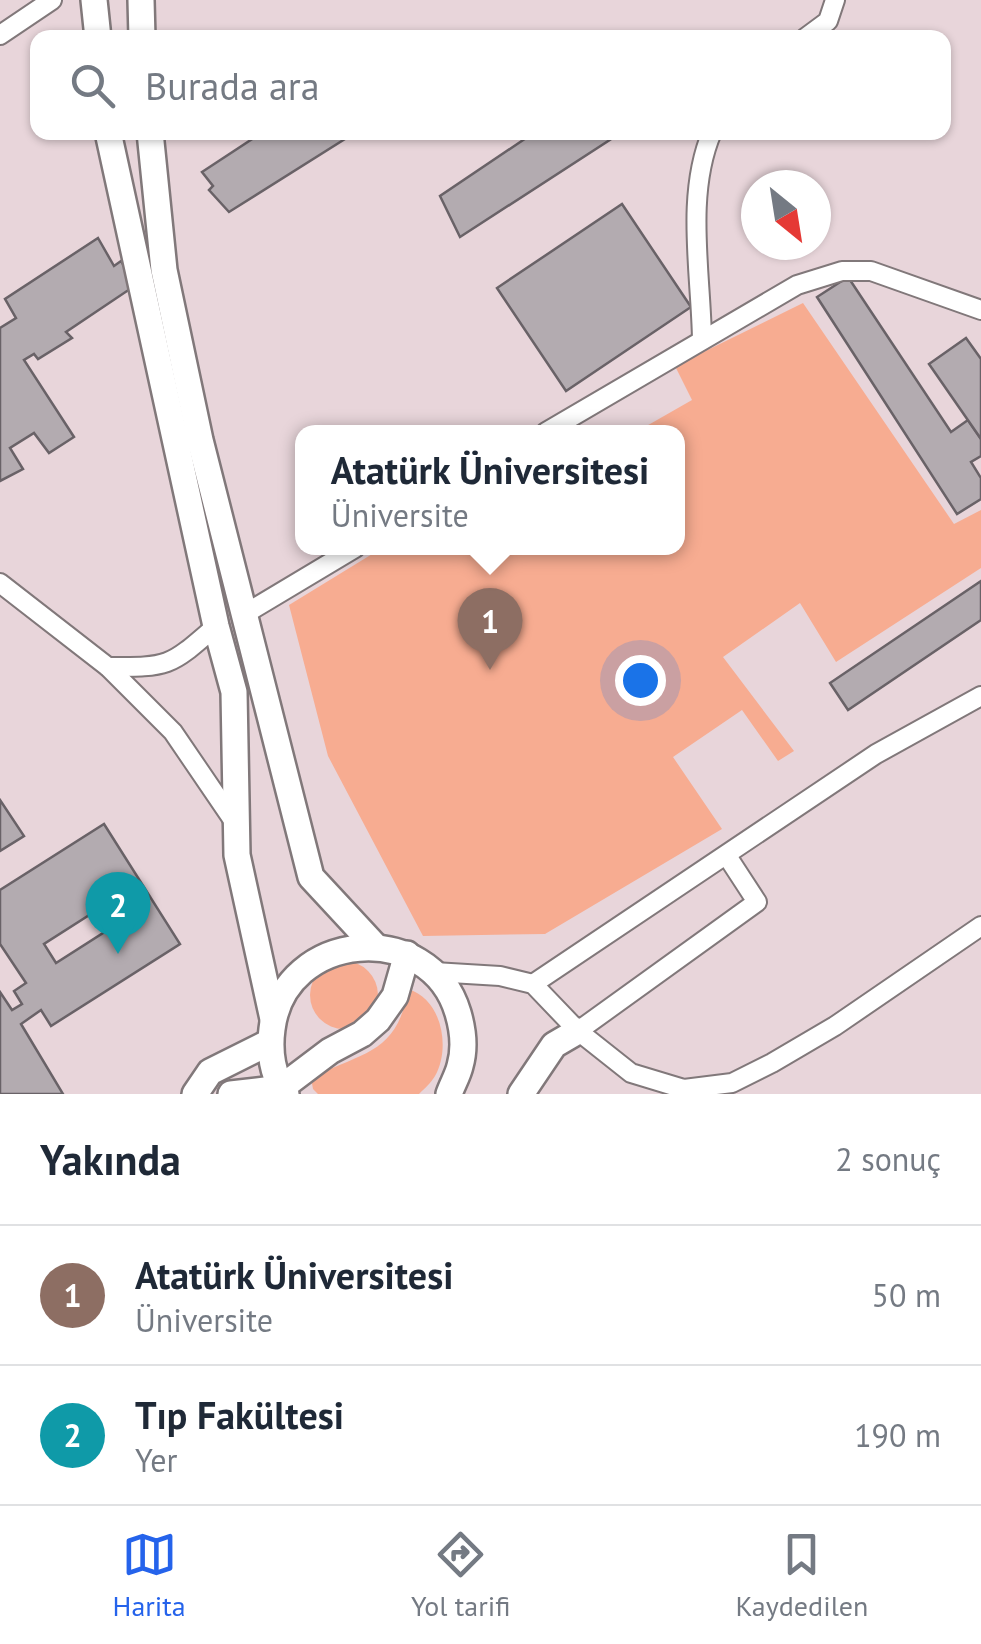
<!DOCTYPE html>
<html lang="tr">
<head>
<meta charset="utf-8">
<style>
  body { margin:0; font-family:"PT Sans",sans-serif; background:#f6f6f7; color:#1f2937 }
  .compass { position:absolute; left:741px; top:170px; width:90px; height:90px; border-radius:50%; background:#fff; box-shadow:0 2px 8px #0004; rotate:150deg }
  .you { position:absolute; left:640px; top:680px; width:35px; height:35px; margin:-25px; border:8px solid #fff; border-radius:50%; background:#1a73e8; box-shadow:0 0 0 15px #1a73e833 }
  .badge { display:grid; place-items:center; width:65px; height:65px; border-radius:50%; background:#2563eb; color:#fff; font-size:32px; font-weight:700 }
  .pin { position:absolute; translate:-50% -82px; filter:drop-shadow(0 2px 5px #0008) }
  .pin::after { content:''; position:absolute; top:52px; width:35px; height:30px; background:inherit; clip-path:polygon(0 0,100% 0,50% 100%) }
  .popup { position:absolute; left:295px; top:425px; width:390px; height:130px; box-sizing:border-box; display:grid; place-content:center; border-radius:20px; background:#fff; filter:drop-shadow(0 2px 8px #0005); font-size:32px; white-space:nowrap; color:#747a83 }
  .popup b { font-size:38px; color:#1f2937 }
  .popup::after { content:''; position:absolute; left:50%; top:100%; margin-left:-20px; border:20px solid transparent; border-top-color:#fff }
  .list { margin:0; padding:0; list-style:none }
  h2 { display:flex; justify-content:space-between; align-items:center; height:130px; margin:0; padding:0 40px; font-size:42px }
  h2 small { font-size:32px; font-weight:400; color:#747a83 }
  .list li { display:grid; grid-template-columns:65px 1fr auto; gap:30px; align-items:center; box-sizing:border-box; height:140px; padding:0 40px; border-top:2px solid #e0e1e3 }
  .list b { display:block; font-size:38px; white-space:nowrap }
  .list p { margin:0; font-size:32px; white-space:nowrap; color:#747a83 }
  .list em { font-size:32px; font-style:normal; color:#747a83 }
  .icon { flex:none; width:55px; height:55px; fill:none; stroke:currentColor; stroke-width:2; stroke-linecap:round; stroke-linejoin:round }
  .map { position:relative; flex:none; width:981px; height:1094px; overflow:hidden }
  .search { position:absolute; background:#fff; box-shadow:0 2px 8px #0004; left:30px; right:30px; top:30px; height:110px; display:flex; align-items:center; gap:25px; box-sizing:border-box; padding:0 35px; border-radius:20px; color:#747a83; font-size:38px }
  .sheet { height:410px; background:#fff }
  nav { display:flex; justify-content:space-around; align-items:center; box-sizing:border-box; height:140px; border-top:2px solid #e0e1e3; background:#fff; font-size:28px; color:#747a83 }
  nav a { display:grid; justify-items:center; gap:5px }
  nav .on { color:#2563eb }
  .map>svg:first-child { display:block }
  .built { fill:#e8d5da; fill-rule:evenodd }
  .green { fill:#f7ac91 }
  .building { fill:#b3abb0; stroke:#696267; stroke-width:2.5; fill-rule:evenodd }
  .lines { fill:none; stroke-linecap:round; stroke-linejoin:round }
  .minor-casing { stroke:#81787a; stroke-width:22 }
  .secondary-casing { stroke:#81787a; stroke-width:30 }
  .minor { stroke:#fff; stroke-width:18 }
  .secondary { stroke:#fff; stroke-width:25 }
</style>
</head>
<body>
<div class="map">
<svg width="981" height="1094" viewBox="0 0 981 1094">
  <rect width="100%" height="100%" fill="#f1e6e9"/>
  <path class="built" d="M0,0h981v1094h-981zM38,38h906v94h-906zM756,185h60v60h-60zM302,432h376v116h-376z"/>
  <g class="green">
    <path d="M803,303l151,221 27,-14v58l-145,94 -36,-59 -77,54 71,94 -16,10 -36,-51 -69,47 49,72 -177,105 -122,2 -95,-180 -39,-151 93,-57h296v-116h-42l56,-32 -17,-34z"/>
    <circle cx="344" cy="995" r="34"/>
    <path d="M408,989c34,10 43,59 27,87 -4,7 -11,13 -16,18h-101l-5,-5 -2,-11c51,-26 87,-24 97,-89z"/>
  </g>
  <g class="building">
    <path d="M263,132h93l-127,80 -20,-22 4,-4 -11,-14z"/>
    <path d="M535,132h87l-162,105 -20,-41z"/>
    <path d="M622,204l69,103 -125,84 -69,-103z"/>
    <path d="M98,238l16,28 7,-5 15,24 -70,47 6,6 -34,21 -4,-5 -10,6 50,77 -25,16 -15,-20 -24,15 13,21 -23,12v-153l16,-10 -11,-19z"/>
    <path d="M848,277l103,155 17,-12 13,19v17l-10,6 10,16v21l-24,15 -140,-217z"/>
    <path d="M966,338l15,21v80l-52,-75z"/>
    <path d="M981,581v39l-133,90 -18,-27z"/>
    <path d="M0,800l24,36 -24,15z"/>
    <path d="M104,824l76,120 -129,82 -10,-16 -20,14 42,70h-63v-102l12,18 10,-6 -8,-13 12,-8 -26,-39v-54zM105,905l12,19 -61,39 -12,-19z"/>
  </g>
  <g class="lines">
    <defs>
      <g id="minor">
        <path d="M0,35l52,-35"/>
        <path d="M805,38l23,-17 7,-21"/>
        <path d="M702,340c-1,-67 -17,-145 10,-208"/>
        <path d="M546,432l251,-147 45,-14h29l110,39"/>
        <path d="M0,583l108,84 65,65 62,91"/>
        <path d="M243,615l112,-67"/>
        <path d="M108,667c62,0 61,0 108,-41"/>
        <path d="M434,972l66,4 33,8 45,47 53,42 53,16 48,-6 40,-20 63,-37 146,-100"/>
        <path d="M533,984l343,-230 105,-58"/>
        <path d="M578,1031l179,-129 -30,-46"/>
      </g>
      <g id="secondary">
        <path d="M94,0l4,38"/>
        <path d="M141,0l1,38"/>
        <path d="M108,132l108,494 18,66 3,163 36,164"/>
        <path d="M150,132l14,138 36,170 111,437 64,69"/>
        <path d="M195,1094l15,-22 60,-30"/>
        <path d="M231,1094l50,-6 49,-37 32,-17 16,-14 17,-24 12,-42"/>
        <path d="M286,1094c-14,-18 -17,-43 -14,-65 12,-99 158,-111 186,-16 5,17 7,36 2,53 -2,9 -8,19 -11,28"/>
        <path d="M521,1094l33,-49 24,-14"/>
      </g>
    </defs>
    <use href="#minor" class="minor-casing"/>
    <use href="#secondary" class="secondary-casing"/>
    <use href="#minor" class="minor"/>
    <use href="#secondary" class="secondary"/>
  </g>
</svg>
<svg class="compass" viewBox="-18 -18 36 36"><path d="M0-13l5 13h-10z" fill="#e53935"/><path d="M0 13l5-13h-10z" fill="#747a83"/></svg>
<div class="you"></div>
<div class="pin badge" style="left:490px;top:670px;background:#8d6e63">1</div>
<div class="popup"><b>Atatürk Üniversitesi</b>Üniversite</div>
<div class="pin badge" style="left:118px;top:954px;background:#0f9aa8">2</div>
<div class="search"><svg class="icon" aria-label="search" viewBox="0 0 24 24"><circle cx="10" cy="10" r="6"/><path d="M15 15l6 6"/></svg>Burada ara</div>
</div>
<section class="sheet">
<h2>Yakında<small>2 sonuç</small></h2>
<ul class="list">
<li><span class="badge" style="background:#8d6e63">1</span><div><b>Atatürk Üniversitesi</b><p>Üniversite</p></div><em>50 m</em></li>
<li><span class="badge" style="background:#0f9aa8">2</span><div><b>Tıp Fakültesi</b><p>Yer</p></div><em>190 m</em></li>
</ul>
</section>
<nav>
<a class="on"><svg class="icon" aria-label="map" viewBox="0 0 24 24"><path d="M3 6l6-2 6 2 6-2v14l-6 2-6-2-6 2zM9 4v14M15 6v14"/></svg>Harita</a>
<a><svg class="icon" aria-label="directions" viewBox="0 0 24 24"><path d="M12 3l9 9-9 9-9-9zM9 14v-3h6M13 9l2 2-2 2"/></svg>Yol tarifi</a>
<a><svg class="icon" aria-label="saved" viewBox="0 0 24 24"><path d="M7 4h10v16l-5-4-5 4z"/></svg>Kaydedilen</a>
</nav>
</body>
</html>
